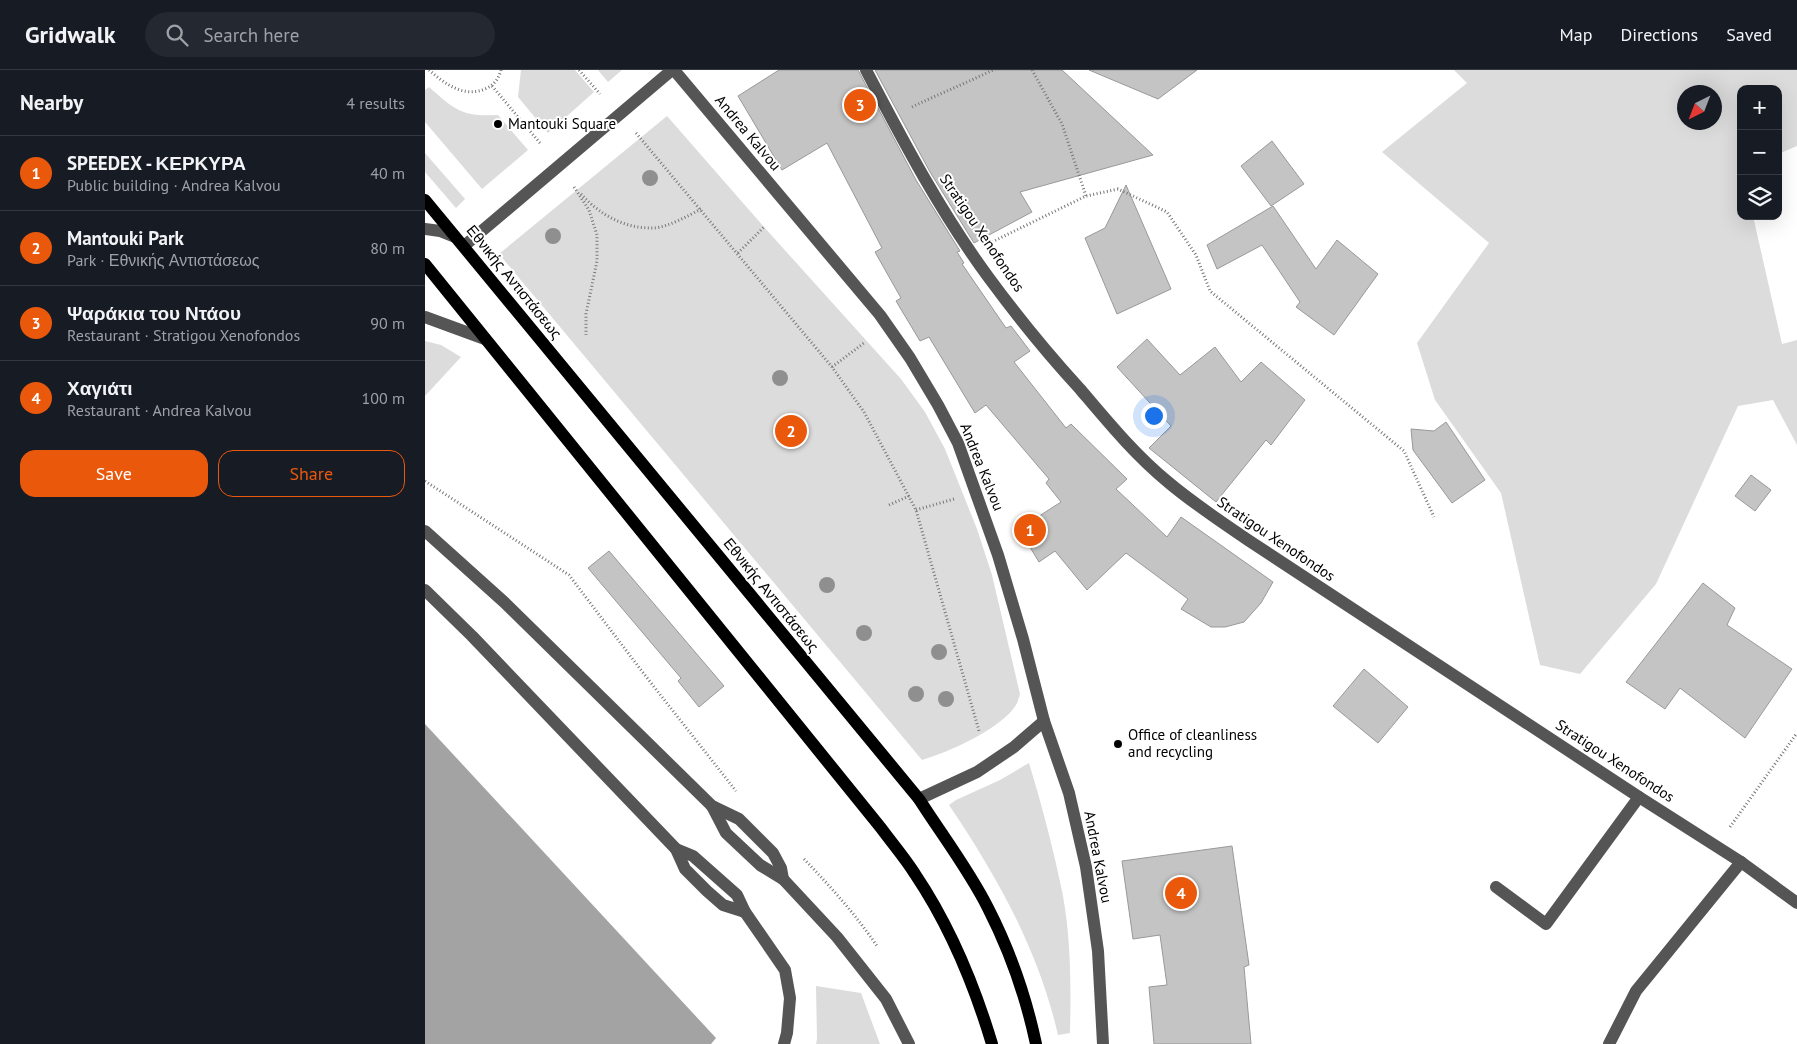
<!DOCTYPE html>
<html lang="en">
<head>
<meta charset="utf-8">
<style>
  body { margin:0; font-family:"PT Sans",sans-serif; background:#242831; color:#f1f3f6 }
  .controls { position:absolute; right:15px; top:15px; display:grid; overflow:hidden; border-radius:10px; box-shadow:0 5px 20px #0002 }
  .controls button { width:45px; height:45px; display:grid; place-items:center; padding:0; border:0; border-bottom:1px solid #363941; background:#171b24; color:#f1f3f6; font:25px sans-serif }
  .compass { position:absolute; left:1252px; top:15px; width:45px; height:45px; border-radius:50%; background:#171b24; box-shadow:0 5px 20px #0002; rotate:222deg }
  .you { position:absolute; left:728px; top:345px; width:18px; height:18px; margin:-12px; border:4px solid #fff; border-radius:50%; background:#1a73e8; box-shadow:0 0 0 8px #1a73e833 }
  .badge { display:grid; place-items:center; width:32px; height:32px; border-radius:50%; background:#ea580c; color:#fff; font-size:16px; font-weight:700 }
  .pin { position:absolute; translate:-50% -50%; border:2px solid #fff; box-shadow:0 1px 5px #0006 }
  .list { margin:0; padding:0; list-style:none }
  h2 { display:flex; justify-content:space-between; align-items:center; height:65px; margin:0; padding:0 20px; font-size:21px }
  h2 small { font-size:16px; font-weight:400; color:#9ea1a6 }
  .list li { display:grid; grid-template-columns:32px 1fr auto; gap:15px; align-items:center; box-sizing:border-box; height:75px; padding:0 20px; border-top:1px solid #363941 }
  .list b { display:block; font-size:19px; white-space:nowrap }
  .list p { margin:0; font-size:16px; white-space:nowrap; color:#9ea1a6 }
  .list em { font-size:16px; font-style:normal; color:#9ea1a6 }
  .actions { display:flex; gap:10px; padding:15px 20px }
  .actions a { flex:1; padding:11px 0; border:1px solid #ea580c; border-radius:15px; text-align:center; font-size:18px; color:#ea580c }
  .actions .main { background:#ea580c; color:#fff }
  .icon { flex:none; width:28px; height:28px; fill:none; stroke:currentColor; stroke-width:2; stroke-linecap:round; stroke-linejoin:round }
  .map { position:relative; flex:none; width:1372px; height:974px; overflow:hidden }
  header { display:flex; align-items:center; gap:30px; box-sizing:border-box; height:70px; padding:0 25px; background:#171b24; border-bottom:1px solid #363941 }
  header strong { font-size:24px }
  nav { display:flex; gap:28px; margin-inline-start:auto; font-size:18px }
  .search { width:350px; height:45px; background:#242831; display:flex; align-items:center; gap:12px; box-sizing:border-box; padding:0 18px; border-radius:28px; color:#9ea1a6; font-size:19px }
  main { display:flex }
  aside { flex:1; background:#171b24 }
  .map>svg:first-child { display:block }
  .green { fill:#dcdcdc; fill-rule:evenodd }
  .water { fill:#a3a3a3 }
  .building { fill:#c4c4c4; stroke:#999 }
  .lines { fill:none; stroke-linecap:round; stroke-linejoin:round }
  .path { stroke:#777; stroke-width:3; stroke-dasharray:1 2.5; stroke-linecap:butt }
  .minor { stroke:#555; stroke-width:12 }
  .major { stroke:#000; stroke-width:12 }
  .tree { fill:#8f8f8f }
  .poi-dot { fill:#000; stroke:#fff; stroke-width:2 }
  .labels { text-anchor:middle; stroke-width:4; stroke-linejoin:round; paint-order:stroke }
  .poi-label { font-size:15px; fill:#000; stroke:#fff; text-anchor:start }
  .street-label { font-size:15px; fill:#000; stroke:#fff }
</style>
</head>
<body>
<header>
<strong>Gridwalk</strong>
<div class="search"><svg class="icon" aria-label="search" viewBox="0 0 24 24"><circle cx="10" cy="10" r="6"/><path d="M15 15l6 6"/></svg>Search here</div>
<nav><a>Map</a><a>Directions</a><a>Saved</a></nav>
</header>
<main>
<aside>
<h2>Nearby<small>4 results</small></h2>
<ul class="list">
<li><span class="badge">1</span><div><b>SPEEDEX - ΚΕΡΚΥΡΑ</b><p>Public building · Andrea Kalvou</p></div><em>40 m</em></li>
<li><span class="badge">2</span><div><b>Mantouki Park</b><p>Park · Εθνικής Αντιστάσεως</p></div><em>80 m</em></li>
<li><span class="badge">3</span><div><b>Ψαράκια του Ντάου</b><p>Restaurant · Stratigou Xenofondos</p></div><em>90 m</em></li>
<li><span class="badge">4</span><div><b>Χαγιάτι</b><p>Restaurant · Andrea Kalvou</p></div><em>100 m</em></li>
</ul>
<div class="actions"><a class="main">Save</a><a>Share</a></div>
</aside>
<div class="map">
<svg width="1372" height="974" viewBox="0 0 1372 974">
  <rect width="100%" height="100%" fill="#fff"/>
  <g class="green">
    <path d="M96,0h54l19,22 -46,41 -30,-36z"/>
    <path d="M173,0h24l-14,12z"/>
    <path d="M1029,0h343v76l-19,8v-65h-37v127h12l29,128 15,-4v105l-24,-45 -35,6 -82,178 -76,90 -40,-9 -39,-172 -66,-93 -18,-57 72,-100 -107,-91 85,-69zM1260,22h30v30h-30z"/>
    <path d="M4,17c26,23 33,30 69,28l30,35 -46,39 -57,-67v-32z"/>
    <path d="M242,46l97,111 137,152 24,33 20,37 32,80 15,46 28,119c-1,3 -2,8 -4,11 -15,24 -67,47 -94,55l-423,-506z"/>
    <path d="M0,83l40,46 -9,9 -31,-36z"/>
    <path d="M0,271l16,4 20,12 -36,39z"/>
    <path d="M604,693c13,43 25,88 34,133 8,45 8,92 7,137l-12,2c-19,-84 -61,-159 -109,-230l7,-5 44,-20z"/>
    <path d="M391,916l45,7 19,51h-64l1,-5z"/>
  </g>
  <path class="water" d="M0,654l291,314 -5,6h-286z"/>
  <g class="building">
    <path d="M354,0h79l58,110 44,71 -3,1 7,11 -2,1 44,64 5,-2 19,25 -16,11 52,66 5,-4 56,55 -11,10 51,48 14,-20 92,65 -12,21 -17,19 -19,5h-14l-30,-18 7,-10 -62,-46 -39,37 -32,-39 -16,11 -20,-33 42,-27 -15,-19 3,-4 -63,-74 -11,8 -46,-76 -9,4 -24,-40 5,-3 -26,-46 7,-4 -55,-105 -45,27 -44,-74z"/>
    <path d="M450,0h187l91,85 -133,37 12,20 -58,31 -44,-71z"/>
    <path d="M664,0h108l-39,29z"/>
    <path d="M847,71l32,43 -33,22 -30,-40z"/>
    <path d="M701,115l45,104 -54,25 -32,-76 20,-10z"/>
    <path d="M848,136l43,63 21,-29 41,34 -44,61 -38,-28 4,-5 -38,-57 -45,24 -10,-24z"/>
    <path d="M722,269l33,36 35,-28 26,35 20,-20 44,38 -34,45 -5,-5 -50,62 -67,-54 22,-22 -54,-59z"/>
    <path d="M1021,352l39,58 -33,23 -39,-53 -2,-21 23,2z"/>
    <path d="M1326,405l20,15 -16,21 -20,-15z"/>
    <path d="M184,481l115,135 -25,21 -21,-26 3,-3 -93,-110z"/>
    <path d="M1278,513l32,25 -8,17 65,44 -47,69 -65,-50 -15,21 -39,-27z"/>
    <path d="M939,599l44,38 -30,36 -45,-37z"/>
    <path d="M807,776l17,119 -5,2 7,77h-97l-5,-57 18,-2 -7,-50 -27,4 -11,-78z"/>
  </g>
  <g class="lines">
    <g class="path">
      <path d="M4,0c16,14 36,29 58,18 7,-3 12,-10 14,-18"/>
      <path d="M154,0l21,24"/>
      <path d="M607,0l30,54 24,72"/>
      <path d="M67,16l48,57"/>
      <path d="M487,37c27,-13 54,-24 81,-37"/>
      <path d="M211,63l196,234 32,45 52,98 63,221"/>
      <path d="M149,117l15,23 8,25v26l-11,53v21"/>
      <path d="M156,124c19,21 44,35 73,34 14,-1 34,-12 47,-19"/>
      <path d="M567,172l94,-46 32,-7 49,23 29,43 14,36 194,160 30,66"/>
      <path d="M313,183l26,-26"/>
      <path d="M407,297l32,-24"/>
      <path d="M0,411l144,94 75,99 92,117"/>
      <path d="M464,435l20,-9"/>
      <path d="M491,440l38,-11"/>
      <path d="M1305,757l67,-94"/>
      <path d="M379,789c26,27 52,56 73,87"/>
    </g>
    <g class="minor">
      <path d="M249,0l206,245 30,43 28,47 20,38 40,112 25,84 21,82 25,72 17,74 12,84 5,93"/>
      <path d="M441,0c37,71 75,143 123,208 28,38 59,76 91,111 28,33 55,66 88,93 26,22 55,41 83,60l388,255 102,65 56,41"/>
      <path d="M0,159l15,2 15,6"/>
      <path d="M39,176l208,-176"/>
      <path d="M0,247l60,22"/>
      <path d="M0,461l79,71 208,204 27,13 34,34 8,15 2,11"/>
      <path d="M0,520l47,46 204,213 9,20 22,22 16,14 22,7"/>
      <path d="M494,729l58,-27 37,-25 30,-26"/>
      <path d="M287,736l14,27 34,32 23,14 54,58 49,62 23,45"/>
      <path d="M251,779l17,7 44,39 8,17 40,58 5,28 -3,35 -3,11"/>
      <path d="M1071,817l50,37 93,-127"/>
      <path d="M1184,974l27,-53 105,-129"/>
    </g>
    <g class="major">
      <path d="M0,130l494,599c23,36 50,71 69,109 22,43 38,89 48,136"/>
      <path d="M0,194l456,564c11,15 24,30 34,46 35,52 59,110 77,170"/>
    </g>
  </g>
  <g class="tree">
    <circle cx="225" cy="108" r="8"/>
    <circle cx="128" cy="166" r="8"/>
    <circle cx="355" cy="308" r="8"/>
    <circle cx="402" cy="515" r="8"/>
    <circle cx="439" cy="563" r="8"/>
    <circle cx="514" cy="582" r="8"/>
    <circle cx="491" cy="624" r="8"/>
    <circle cx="521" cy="629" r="8"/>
  </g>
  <g class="poi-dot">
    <circle cx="73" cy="54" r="5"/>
    <circle cx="693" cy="674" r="5"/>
  </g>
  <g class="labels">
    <g class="poi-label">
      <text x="83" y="59">Mantouki Square</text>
      <text x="703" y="670">Office of cleanliness<tspan x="703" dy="17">and recycling</tspan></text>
    </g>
    <g class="street-label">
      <text transform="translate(323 63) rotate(50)" y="5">Andrea Kalvou</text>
      <text transform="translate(557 163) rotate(56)" y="5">Stratigou Xenofondos</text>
      <text transform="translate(89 212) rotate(51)" y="5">Εθνικής Αντιστάσεως</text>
      <text transform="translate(557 397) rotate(68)" y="5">Andrea Kalvou</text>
      <text transform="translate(851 469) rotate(34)" y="5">Stratigou Xenofondos</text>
      <text transform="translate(346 525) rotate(51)" y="5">Εθνικής Αντιστάσεως</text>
      <text transform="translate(1190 691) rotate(33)" y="5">Stratigou Xenofondos</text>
      <text transform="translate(673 787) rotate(79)" y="5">Andrea Kalvou</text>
    </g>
  </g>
</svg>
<div class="controls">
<button>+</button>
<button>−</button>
<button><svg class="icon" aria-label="layers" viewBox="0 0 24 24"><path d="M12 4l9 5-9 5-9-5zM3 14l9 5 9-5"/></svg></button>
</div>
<svg class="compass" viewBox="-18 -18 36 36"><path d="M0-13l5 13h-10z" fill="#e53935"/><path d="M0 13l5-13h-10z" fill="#9ea1a6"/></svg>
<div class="you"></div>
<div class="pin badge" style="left:605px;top:460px">1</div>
<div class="pin badge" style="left:366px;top:361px">2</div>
<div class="pin badge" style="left:435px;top:35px">3</div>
<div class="pin badge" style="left:756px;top:823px">4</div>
</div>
</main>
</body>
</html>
